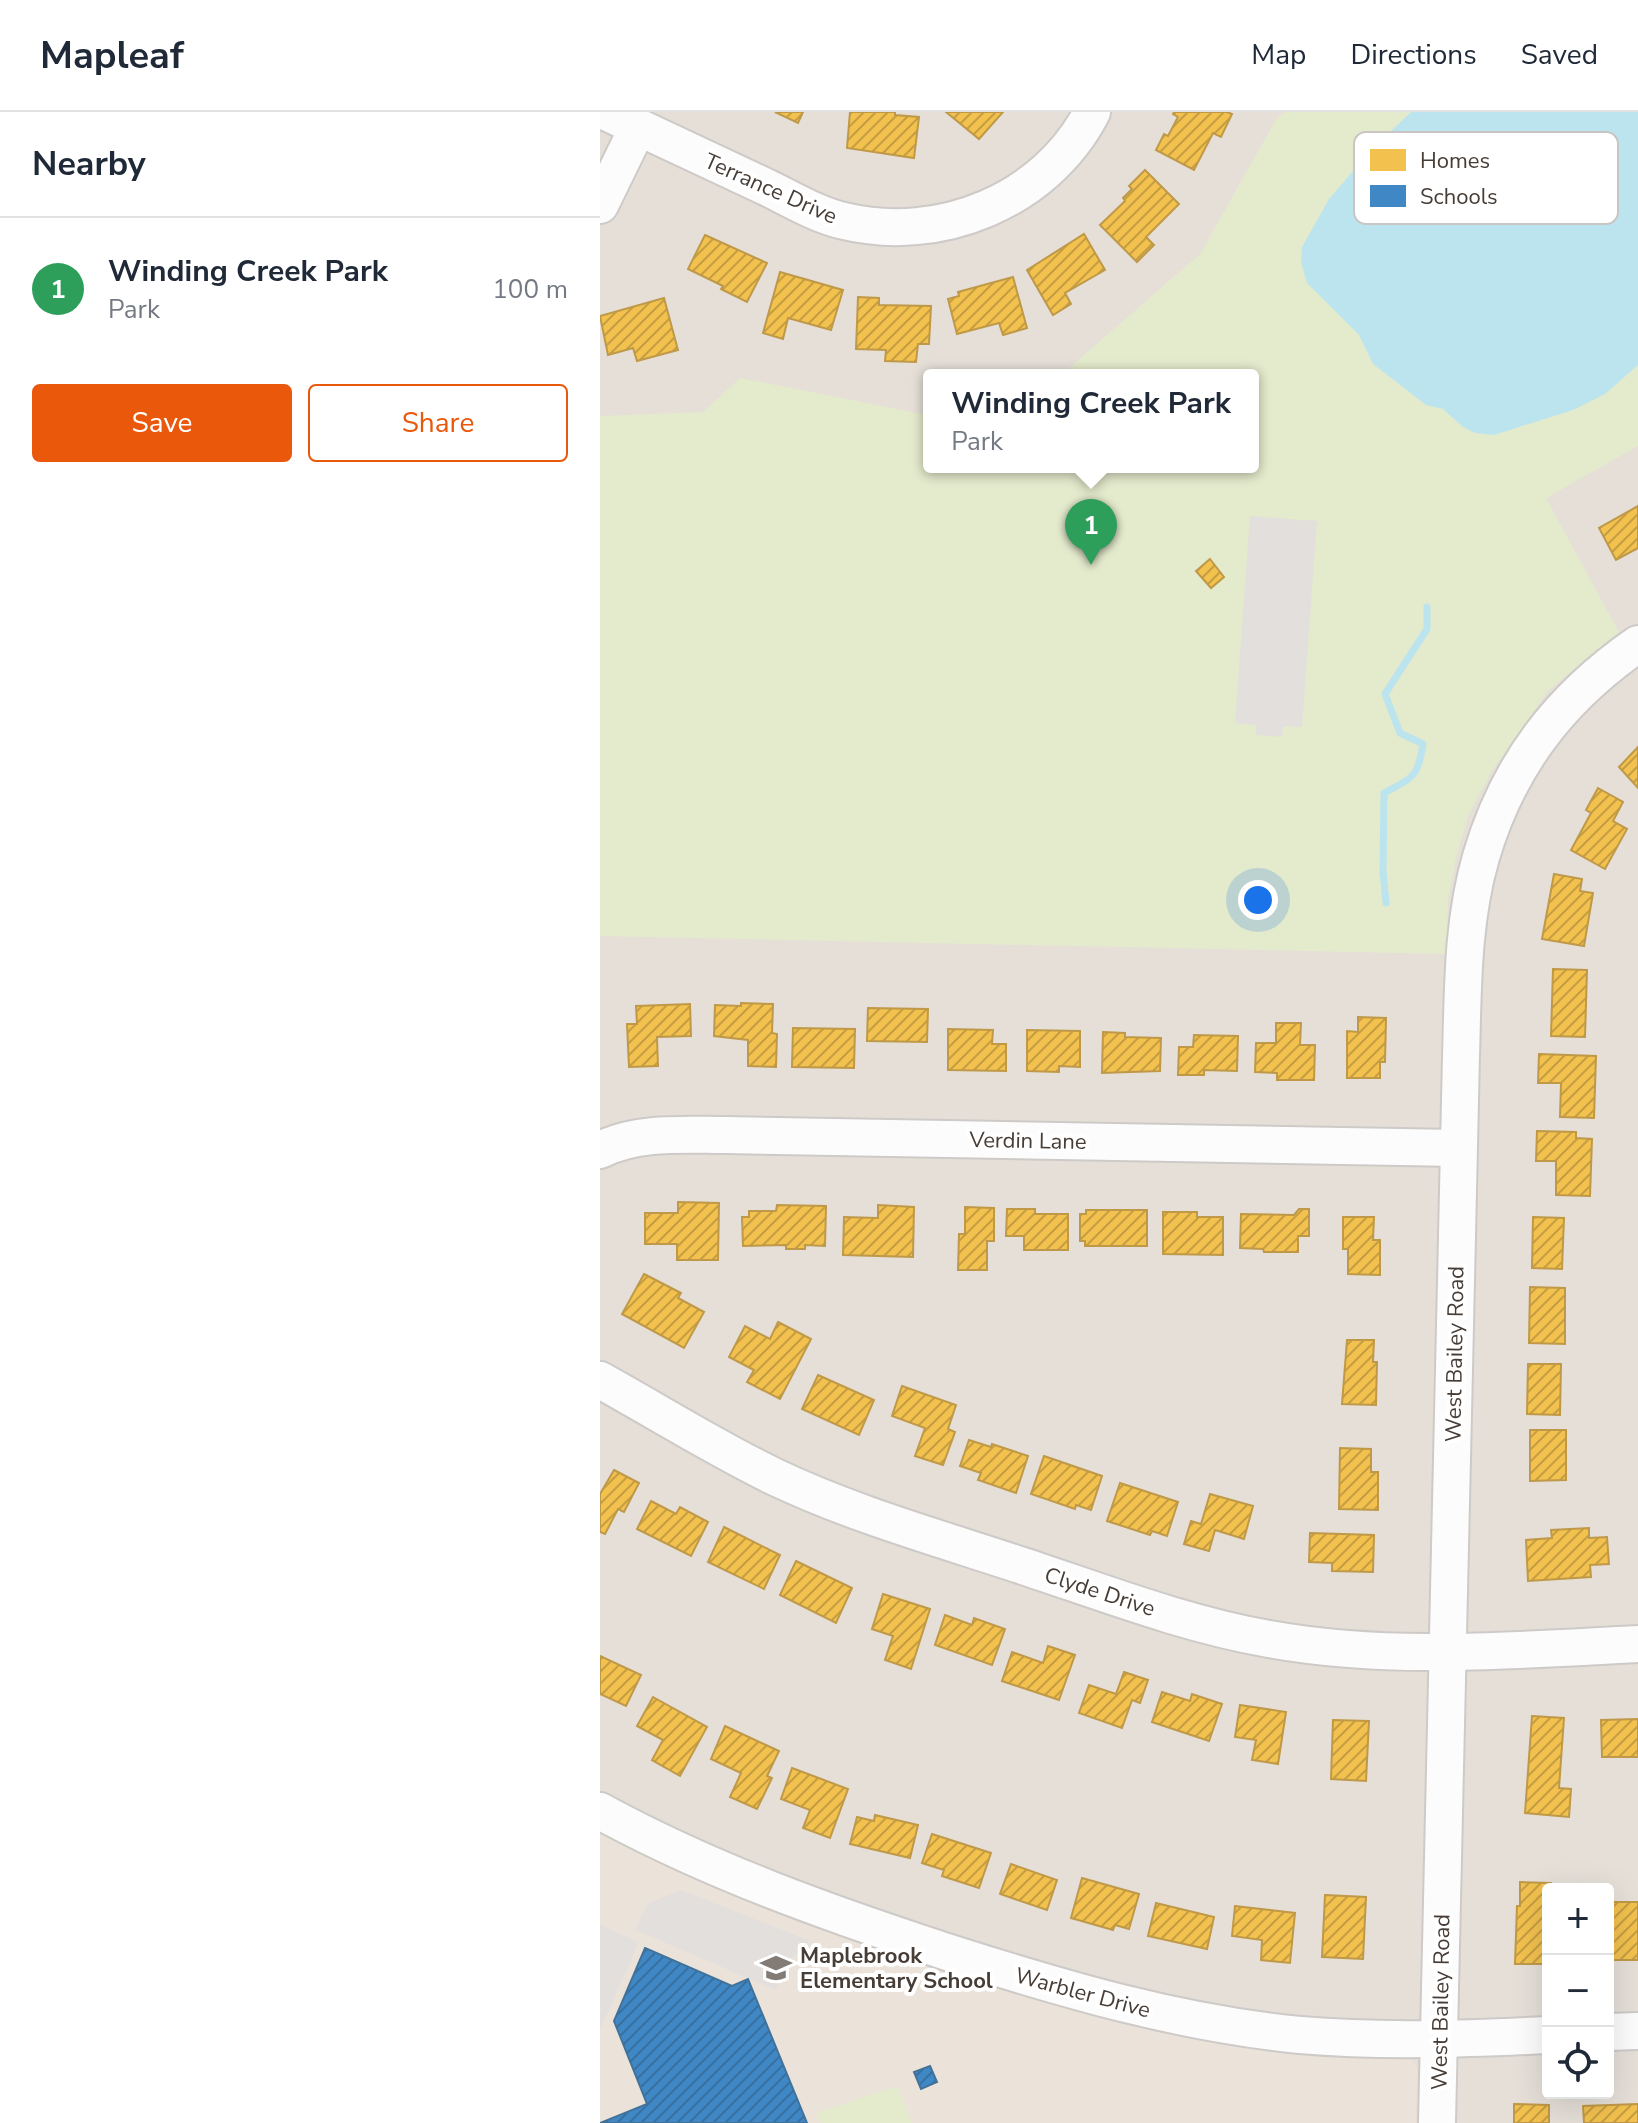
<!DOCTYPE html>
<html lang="en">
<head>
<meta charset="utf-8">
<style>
  body { margin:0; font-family:"Nunito Sans",sans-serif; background:#f2f2f3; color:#1f2937 }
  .controls { position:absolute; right:24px; bottom:24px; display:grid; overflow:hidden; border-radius:8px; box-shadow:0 8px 32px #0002 }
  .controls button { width:72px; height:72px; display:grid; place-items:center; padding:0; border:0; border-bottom:2px solid #e0e1e3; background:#fff; color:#1f2937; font:40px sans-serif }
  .you { position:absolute; left:658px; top:788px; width:28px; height:28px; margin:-20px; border:6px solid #fff; border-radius:50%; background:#1a73e8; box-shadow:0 0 0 12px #1a73e833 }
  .badge { display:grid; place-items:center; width:52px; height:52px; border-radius:50%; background:#ea580c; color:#fff; font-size:26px; font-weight:700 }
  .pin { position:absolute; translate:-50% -66px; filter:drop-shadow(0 2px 4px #0008) }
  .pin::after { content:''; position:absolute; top:42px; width:28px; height:24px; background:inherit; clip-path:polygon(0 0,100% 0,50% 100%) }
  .popup { position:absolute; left:323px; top:257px; width:336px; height:104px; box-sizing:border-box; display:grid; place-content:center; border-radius:8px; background:#fff; filter:drop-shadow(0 2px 6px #0005); font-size:26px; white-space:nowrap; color:#747a83 }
  .popup b { font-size:30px; color:#1f2937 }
  .popup::after { content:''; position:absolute; left:50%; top:100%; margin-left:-16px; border:16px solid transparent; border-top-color:#fff }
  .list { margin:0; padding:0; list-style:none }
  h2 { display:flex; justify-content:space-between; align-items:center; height:104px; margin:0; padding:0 32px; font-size:34px }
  h2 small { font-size:26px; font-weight:400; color:#747a83 }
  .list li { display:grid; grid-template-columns:52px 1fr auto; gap:24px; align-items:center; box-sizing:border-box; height:144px; padding:0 32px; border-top:2px solid #e0e1e3 }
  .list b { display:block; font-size:30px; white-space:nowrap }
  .list p { margin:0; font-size:26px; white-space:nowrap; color:#747a83 }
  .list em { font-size:26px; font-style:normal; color:#747a83 }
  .actions { display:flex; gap:16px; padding:24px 32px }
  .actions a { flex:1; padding:18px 0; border:2px solid #ea580c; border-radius:8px; text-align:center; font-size:28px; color:#ea580c }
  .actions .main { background:#ea580c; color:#fff }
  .icon { flex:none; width:44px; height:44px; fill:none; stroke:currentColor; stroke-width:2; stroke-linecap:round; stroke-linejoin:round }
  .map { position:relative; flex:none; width:1038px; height:2011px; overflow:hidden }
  header { display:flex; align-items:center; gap:48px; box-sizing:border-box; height:112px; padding:0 40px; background:#fff; border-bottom:2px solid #e0e1e3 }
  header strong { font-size:38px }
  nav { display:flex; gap:44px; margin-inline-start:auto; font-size:28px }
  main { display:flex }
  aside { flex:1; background:#fff }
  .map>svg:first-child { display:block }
  .residential { fill:#e5dfd8; fill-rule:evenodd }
  .education { fill:#ebe3da }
  .green { fill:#e4eacc }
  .parking { fill:#e3dfdc }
  .water { fill:#bce4ee }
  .homes { fill:url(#homes-hatch); stroke:#bf9947; stroke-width:2 }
  .schools { fill:url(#schools-hatch); stroke:#41729a; stroke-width:2 }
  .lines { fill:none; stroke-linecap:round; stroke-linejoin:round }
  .stream { stroke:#bce4ee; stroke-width:7 }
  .minor-casing { stroke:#cdcac7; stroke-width:40 }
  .minor { stroke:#fdfcfc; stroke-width:36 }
  .labels { text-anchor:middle; stroke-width:8; stroke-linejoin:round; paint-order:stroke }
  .street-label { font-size:22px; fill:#473d37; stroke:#fff }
  .poi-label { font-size:22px; font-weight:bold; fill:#473d37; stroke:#fff; text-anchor:start }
  .key { fill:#fff; stroke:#c8c5c3; stroke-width:2 }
  .key-label { font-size:22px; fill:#473d37 }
</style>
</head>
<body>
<header>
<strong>Mapleaf</strong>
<nav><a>Map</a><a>Directions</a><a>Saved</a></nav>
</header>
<main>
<aside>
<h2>Nearby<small></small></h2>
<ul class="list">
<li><span class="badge" style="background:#2e9e5b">1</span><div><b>Winding Creek Park</b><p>Park</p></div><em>100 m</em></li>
</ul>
<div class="actions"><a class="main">Save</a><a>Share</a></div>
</aside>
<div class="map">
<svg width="1038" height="2011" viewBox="0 0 1038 2011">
  <defs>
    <pattern id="homes-hatch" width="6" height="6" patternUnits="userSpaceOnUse" patternTransform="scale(2)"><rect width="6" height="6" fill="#f2c14e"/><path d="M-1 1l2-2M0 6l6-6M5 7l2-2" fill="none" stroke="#c69e42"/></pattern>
    <pattern id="schools-hatch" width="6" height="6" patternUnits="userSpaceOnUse" patternTransform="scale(2)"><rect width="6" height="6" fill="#3f88c5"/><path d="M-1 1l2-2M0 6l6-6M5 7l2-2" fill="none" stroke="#3770a1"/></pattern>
  </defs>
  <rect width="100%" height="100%" fill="#f1eeeb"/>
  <path class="residential" d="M0,0h1038v2011h-1038zM329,263h324v92h-324zM948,1777h60v204h-60z"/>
  <path class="education" d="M0,1720l208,92 110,32 488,101 7,4 4,8 -1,54h-816z"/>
  <g class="green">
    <path d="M685,0h353v334l-92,52 73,134 -71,59 -56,80 -23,43 -12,40 -9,45 -1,55 -847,-18v-520l103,-4 37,-34 182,36 7,-1v54h324v-92h-192l139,-121 77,-136z"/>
    <path d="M297,1974l15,37h-92l-4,-10z"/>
  </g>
  <g class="parking">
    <path d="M650,404l67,5 -15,206 -19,-1 -1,11 -26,-2v-10l-21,-2z"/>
    <path d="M81,1778l127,50 3,9 -23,10 -12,31 -141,-60 12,-26z"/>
    <path d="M0,1812l39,18 -39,88z"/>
  </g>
  <path class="water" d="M811,0h227v253l-33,29 -32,16 -79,25 -19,-2 -12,-6 -20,-18 -17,-4 -53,-41 -14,-29 -52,-52 -6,-21 1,-15 27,-48 43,-50z"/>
  <g class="homes">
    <path d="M175,0h28l-5,11z"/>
    <path d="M250,0h45v3l24,2 -5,41 -67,-10z"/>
    <path d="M346,0h57l-24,27z"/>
    <path d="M574,0h53l5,2 -11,23 -8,-4 -19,37 -38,-20 8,-16 4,2 10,-19 -5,-3z"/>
    <path d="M545,58l34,34 -33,33 8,8 -17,17 -37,-37 25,-24 -2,-3 9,-9 -3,-3z"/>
    <path d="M484,122l21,36 -40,23 6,11 -18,11 -26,-45z"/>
    <path d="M105,123l62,28 -20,39 -26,-13 2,-3 -35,-17z"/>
    <path d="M180,160l63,18 -12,40 -43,-12 -5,21 -20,-6z"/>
    <path d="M413,165l14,51 -24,7 -4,-12 -42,11 -9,-35 11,-3 -1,-4z"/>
    <path d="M258,185l21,1v7l52,1 -2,38h-11l-2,18 -31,-1 1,-11 -30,-1z"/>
    <path d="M64,186l14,52 -41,11 -4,-13 -25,7 -8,-39z"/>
    <path d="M1038,394v42l-22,12 -17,-32z"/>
    <path d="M610,447l14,18 -13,11 -15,-17z"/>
    <path d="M1038,635v41l-19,-21z"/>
    <path d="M998,676l25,14 -10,19 14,8 -22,40 -34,-19 20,-37 -5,-3z"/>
    <path d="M954,762l28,5 -2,12 13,2 -9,53 -42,-7z"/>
    <path d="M953,857l34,1 -2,67 -34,-1z"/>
    <path d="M141,891l32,1 -1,29 5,1 -1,33 -28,-1v-26l-34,-4 1,-31 26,1z"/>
    <path d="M90,892l1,32 -34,1 1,29 -29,1 -2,-43h10l-1,-18z"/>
    <path d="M268,896l60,1 -1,33 -60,-1z"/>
    <path d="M758,905l28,1 -1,44h-5v16h-33v-47l11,1z"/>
    <path d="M676,911h25l-1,22h15l-1,35h-37v-7l-22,-1 1,-29h20z"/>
    <path d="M193,916l62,1 -1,39 -62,-1z"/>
    <path d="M348,917l45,1 -1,14h14v27l-58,-1z"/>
    <path d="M427,918l53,1v36l-21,-1v6l-32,-1z"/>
    <path d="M503,920l22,1v4l36,1 -1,33 -58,2z"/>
    <path d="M594,923l44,1 -1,35 -33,-1v5h-26l1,-28h14z"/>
    <path d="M939,942l57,2 -2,62 -34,-1 1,-34h-23z"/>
    <path d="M937,1019l39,1v6l16,1 -2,57 -34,-1v-34h-20z"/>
    <path d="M78,1090l41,1 -1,57h-41v-16h-32v-31h33z"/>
    <path d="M177,1093l49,1 -1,40 -20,-1v4h-19v-4l-43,1 -1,-29h7v-6h27z"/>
    <path d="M278,1093l36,2 -1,50 -70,-2 1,-38 34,1z"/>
    <path d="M365,1095l29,1v33h-7v29h-29l1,-36h6z"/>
    <path d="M407,1097h28v5h33v36h-44v-14h-18z"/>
    <path d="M699,1097h10v27h-11v16h-34l-1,-3 -23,-1 1,-34 53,1z"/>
    <path d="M486,1098h61v36h-62v-5h-5v-27h6z"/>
    <path d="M563,1100h34v5h26v38l-60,-1z"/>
    <path d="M743,1105h31l-1,23h7v35l-32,-1v-25h-5z"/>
    <path d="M933,1105l31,1 -2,51 -30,-1z"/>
    <path d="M44,1162l37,19 -3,5 26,14 -20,36 -62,-34z"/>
    <path d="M930,1175l35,1v56l-36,-1z"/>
    <path d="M178,1210l33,17 -31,60 -33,-17 7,-12 -25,-13 16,-31 25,13z"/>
    <path d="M747,1228h27l-1,22h4l-1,43 -34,-1z"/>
    <path d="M928,1252h33l-1,51 -33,-1z"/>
    <path d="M218,1263l56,25 -15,35 -57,-26z"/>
    <path d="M302,1274l54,19 -8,24 7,3 -12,33 -28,-9 10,-28 -33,-12z"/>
    <path d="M930,1318h36v50l-36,1z"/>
    <path d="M369,1328l22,7 1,-3 36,12 -12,37 -38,-13 3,-7 -21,-7z"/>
    <path d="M740,1336l31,1v23h7v38l-39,-1z"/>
    <path d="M444,1344l58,20 -11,34 -15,-5 -1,4 -44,-15z"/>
    <path d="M14,1358l25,13 -15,29 -6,-3 -13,25 -5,-2v-38z"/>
    <path d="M520,1371l58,19 -11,34 -15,-5 -2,4 -43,-14z"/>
    <path d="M610,1382l43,12 -9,33 -29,-9 -6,21 -25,-7 7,-23 10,3z"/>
    <path d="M51,1389l25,13 4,-7 28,15 -17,34 -54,-27z"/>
    <path d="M124,1415l56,28 -16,34 -56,-27z"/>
    <path d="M989,1416v10l18,-1 2,27 -19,1 1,12 -63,4 -2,-41 26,-2 -1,-8z"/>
    <path d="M710,1421l64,2 -1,37 -41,-1v-8l-23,-1z"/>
    <path d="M196,1449l56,27 -16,35 -56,-28z"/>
    <path d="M283,1482l47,15 -19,60 -26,-9 8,-24 -21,-7z"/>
    <path d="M345,1503l27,10 2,-7 31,11 -13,36 -57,-20z"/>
    <path d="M448,1534l27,9 -16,45 -57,-19 10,-29 31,11z"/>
    <path d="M0,1544l41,19 -15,31 -26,-12z"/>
    <path d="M524,1560l24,8 -8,23 -8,-3 -10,28 -43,-15 10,-28 27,9z"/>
    <path d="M562,1580l28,9 2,-7 30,10 -13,37 -57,-19z"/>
    <path d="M53,1585l54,30 -27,49 -28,-16 11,-20 -26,-14z"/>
    <path d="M640,1593l46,7 -8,52 -26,-4 4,-20 -21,-3z"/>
    <path d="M932,1604l32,2 -5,70 12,1 -2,28 -44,-4z"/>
    <path d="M1038,1607v38h-36l-1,-37z"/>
    <path d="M733,1608l36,1 -3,60 -35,-2z"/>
    <path d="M125,1614l54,25 -12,25 5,2 -15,31 -27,-12 11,-24 -30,-14z"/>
    <path d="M192,1656l56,21 -18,49 -27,-10 7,-18 -29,-11z"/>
    <path d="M275,1703l43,10 -8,33 -60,-14 7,-27 17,4z"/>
    <path d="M332,1722l59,19 -12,35 -37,-12 2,-6 -22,-7z"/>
    <path d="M411,1752l46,16 -10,30 -47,-16z"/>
    <path d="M482,1766l57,16 -10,35 -14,-4 -2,5 -42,-12z"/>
    <path d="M920,1770l31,1v6h-3v75h-33l2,-58h3z"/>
    <path d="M725,1783l41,2 -3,62 -41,-2z"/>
    <path d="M1011,1790h27v58h-30v-32h4z"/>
    <path d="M556,1791l58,14 -7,32 -59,-13z"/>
    <path d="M635,1794l60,7 -5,50 -29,-3 1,-20 -30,-4z"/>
    <path d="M914,1992l35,1v18h-35z"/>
    <path d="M1038,1992v19h-54l-1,-17z"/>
  </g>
  <g class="schools">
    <path d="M45,1836l87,38 16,-7 59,144h-207l47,-19 -33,-83z"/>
    <path d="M330,1954l7,16 -16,7 -7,-17z"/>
  </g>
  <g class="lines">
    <path class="stream" d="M786,791l-3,-31 1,-79c30,-16 34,-16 39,-49l-23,-11 -15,-39 42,-65v-22"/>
    <defs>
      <g id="minor">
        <path d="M6,0c54,25 107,50 160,75 25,12 51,28 78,34 96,23 202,-20 248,-109"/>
        <path d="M0,93l38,-78"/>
        <path d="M0,1038c38,-19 84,-15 125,-15l733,13"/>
        <path d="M0,1268c58,32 115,68 175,97 78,37 163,61 245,88 82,27 164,59 249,74 121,22 247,11 369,5"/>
        <path d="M0,1699c110,60 228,102 347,141 116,37 231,71 353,83 82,7 166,4 248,0"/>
        <path d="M1008,1920l30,-1"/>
        <path d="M837,2011c7,-281 13,-562 19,-842 1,-75 3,-150 5,-225 2,-66 1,-134 20,-199 27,-92 79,-159 157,-213"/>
      </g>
    </defs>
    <use href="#minor" class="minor-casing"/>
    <use href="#minor" class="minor"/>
  </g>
  <defs>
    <symbol id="school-bare" viewBox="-9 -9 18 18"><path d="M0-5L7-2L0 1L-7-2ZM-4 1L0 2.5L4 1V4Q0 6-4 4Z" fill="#827b76" stroke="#fff" stroke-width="2.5" paint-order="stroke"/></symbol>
  </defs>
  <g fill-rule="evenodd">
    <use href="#school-bare" x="154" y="1834" width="44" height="44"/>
  </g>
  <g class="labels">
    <g class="street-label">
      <text transform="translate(171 76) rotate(24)" y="8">Terrance Drive</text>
      <text transform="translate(428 1028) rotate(1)" y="8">Verdin Lane</text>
      <text transform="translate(854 1242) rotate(-89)" y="8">West Bailey Road</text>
      <text transform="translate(500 1479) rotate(18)" y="8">Clyde Drive</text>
      <text transform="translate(483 1880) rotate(15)" y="8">Warbler Drive</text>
      <text transform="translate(840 1890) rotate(-89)" y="8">West Bailey Road</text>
    </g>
    <g class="poi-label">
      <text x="200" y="1851">Maplebrook<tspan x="200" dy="25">Elementary School</tspan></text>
    </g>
  </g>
  <rect x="754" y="20" width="264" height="92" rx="12" class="key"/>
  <rect x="770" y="37" width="36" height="22" fill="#f2c14e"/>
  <rect x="770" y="73" width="36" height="22" fill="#3f88c5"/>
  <g class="key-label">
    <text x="820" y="56">Homes</text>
    <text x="820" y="92">Schools</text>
  </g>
</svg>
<div class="controls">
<button>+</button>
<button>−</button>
<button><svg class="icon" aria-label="locate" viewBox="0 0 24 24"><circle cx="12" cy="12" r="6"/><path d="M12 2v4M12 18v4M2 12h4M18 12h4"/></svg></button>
</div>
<div class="you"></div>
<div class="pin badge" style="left:491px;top:453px;background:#2e9e5b">1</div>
<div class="popup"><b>Winding Creek Park</b>Park</div>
</div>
</main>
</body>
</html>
